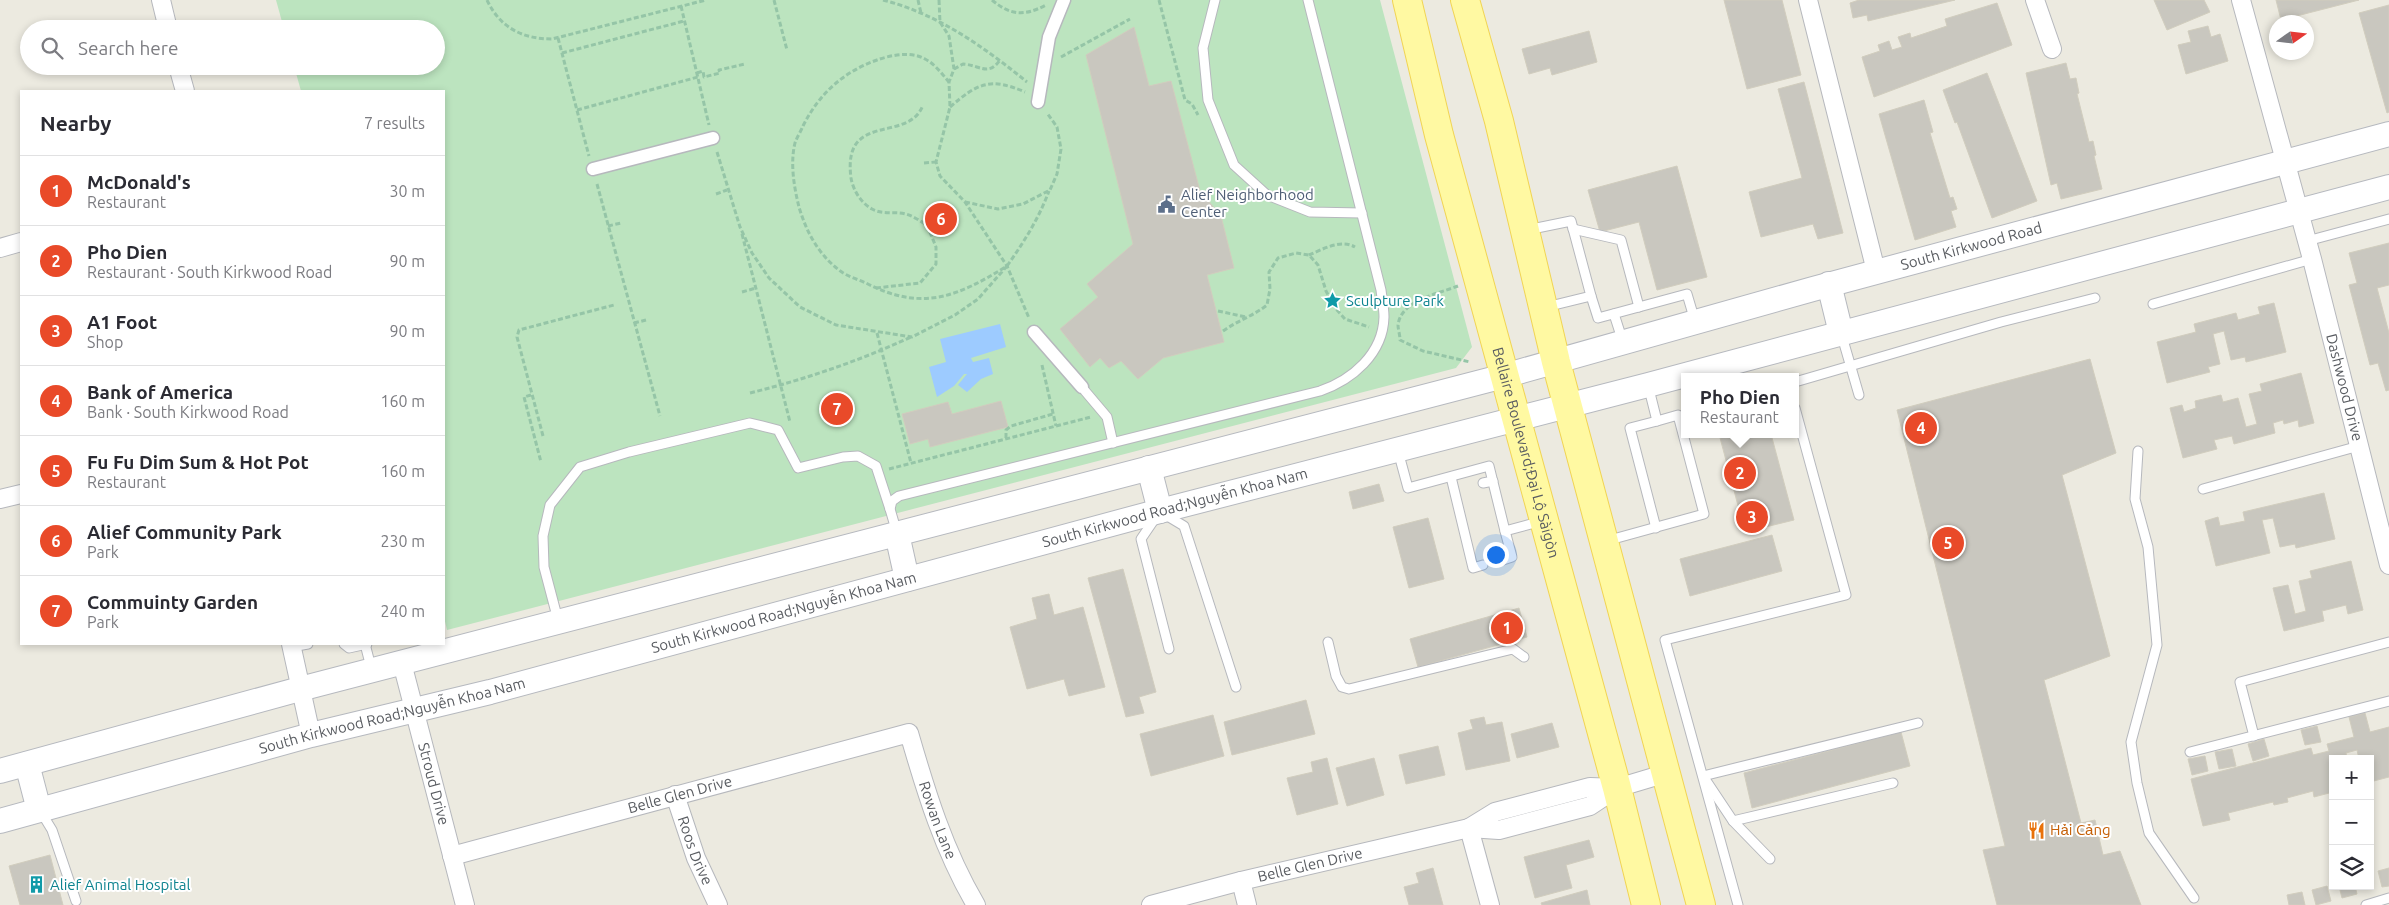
<!DOCTYPE html>
<html lang="en">
<head>
<meta charset="utf-8">
<style>
  body { margin:0; font-family:Ubuntu,sans-serif; background:#f7f7f7; color:#2b2b33 }
  .controls { position:absolute; right:15px; bottom:15px; display:grid; overflow:hidden; border-radius:0px; box-shadow:0 2px 8px #0003 }
  .controls button { width:45px; height:45px; display:grid; place-items:center; padding:0; border:0; border-bottom:1px solid #e1e1e2; background:#fff; color:#2b2b33; font:25px sans-serif }
  .compass { position:absolute; left:2269px; top:15px; width:45px; height:45px; border-radius:50%; background:#fff; box-shadow:0 2px 8px #0003; rotate:76deg }
  .you { position:absolute; left:1495px; top:554px; width:18px; height:18px; margin:-12px; border:4px solid #fff; border-radius:50%; background:#1a73e8; box-shadow:0 0 0 8px #1a73e833 }
  .badge { display:grid; place-items:center; width:32px; height:32px; border-radius:50%; background:#e94a29; color:#fff; font-size:16px; font-weight:700 }
  .pin { position:absolute; translate:-50% -50%; border:2px solid #fff; box-shadow:0 1px 5px #0006 }
  .popup { position:absolute; left:1681px; top:373px; width:118px; height:65px; box-sizing:border-box; display:grid; place-content:center; border-radius:0px; background:#fff; filter:drop-shadow(0 1px 4px #0005); font-size:16px; white-space:nowrap; color:#7c7c81 }
  .popup b { font-size:19px; color:#2b2b33 }
  .popup::after { content:''; position:absolute; left:50%; top:100%; margin-left:-10px; border:10px solid transparent; border-top-color:#fff }
  .list { margin:0; padding:0; list-style:none }
  h2 { display:flex; justify-content:space-between; align-items:center; height:65px; margin:0; padding:0 20px; font-size:21px }
  h2 small { font-size:16px; font-weight:400; color:#7c7c81 }
  .list li { display:grid; grid-template-columns:32px 1fr auto; gap:15px; align-items:center; box-sizing:border-box; height:70px; padding:0 20px; border-top:1px solid #e1e1e2 }
  .list b { display:block; font-size:19px; white-space:nowrap }
  .list p { margin:0; font-size:16px; white-space:nowrap; color:#7c7c81 }
  .list em { font-size:16px; font-style:normal; color:#7c7c81 }
  .icon { flex:none; width:28px; height:28px; fill:none; stroke:currentColor; stroke-width:2; stroke-linecap:round; stroke-linejoin:round }
  .map { position:relative; flex:none; width:2389px; height:905px; overflow:hidden }
  .search { position:absolute; background:#fff; box-shadow:0 2px 8px #0003; left:20px; top:20px; width:425px; height:55px; display:flex; align-items:center; gap:12px; box-sizing:border-box; padding:0 18px; border-radius:28px; color:#7c7c81; font-size:19px }
  .panel { position:absolute; background:#fff; box-shadow:0 2px 8px #0003; left:20px; top:90px; width:425px; height:555px; border-radius:0px }
  .map>svg:first-child { display:block }
  .green { fill:#bce4bf }
  .water { fill:#9dcbff }
  .building { fill:#c9c7bf; stroke:#d1cdbe }
  .lines { fill:none; stroke-linecap:round; stroke-linejoin:round }
  .service-casing { stroke:#b6b8bd; stroke-width:11 }
  .pedestrian-casing { stroke:#b6b8bd; stroke-width:15 }
  .minor-casing { stroke:#b6b8bd; stroke-width:20 }
  .secondary-casing { stroke:#b6b9bf; stroke-width:26 }
  .primary-casing { stroke:#f1d454; stroke-width:30 }
  .path { stroke:#95c5a7; stroke-width:3; stroke-dasharray:5 2.5; stroke-linecap:butt }
  .service { stroke:#fff; stroke-width:9 }
  .pedestrian { stroke:#fff; stroke-width:12 }
  .minor { stroke:#fff; stroke-width:18 }
  .secondary { stroke:#fff; stroke-width:24 }
  .primary { stroke:#fff9a2; stroke-width:28 }
  .labels { text-anchor:middle; stroke-width:4; stroke-linejoin:round; paint-order:stroke }
  .service-label { font-size:15px; fill:#4e5e75; stroke:#fff; text-anchor:start }
  .street-label { font-size:15px; fill:#595c61; stroke:#fff }
  .culture-label { font-size:15px; fill:#0d838f; stroke:#fff; text-anchor:start }
  .food-label { font-size:15px; fill:#c56008; stroke:#fff; text-anchor:start }
</style>
</head>
<body>
<div class="map">
<svg width="2389" height="905" viewBox="0 0 2389 905">
  <rect width="100%" height="100%" fill="#eceae0"/>
  <path class="green" d="M276,0h1104l92,347 -16,21 -1009,262 -3,-13v-526h-143l-7,-25h142v-37h-152z"/>
  <path class="water" d="M1000,324l6,23 -35,11 2,4 16,-4 4,16 -12,5 -14,13 -9,-7 9,-11h-3l-10,12 -17,11 -8,-30 17,-5 -6,-23z"/>
  <g class="building">
    <path d="M1724,0h58l19,75 -54,14z"/>
    <path d="M1955,0l-87,21 -1,-6 -14,3 -3,-15 9,-3z"/>
    <path d="M2154,0h50l6,12 -43,18z"/>
    <path d="M2276,0h83l-78,20z"/>
    <path d="M1997,3l15,42 -138,52 -12,-40 18,-6 -2,-6 11,-4 3,9 10,-3 -4,-10 12,-4 1,5 36,-12 -2,-7z"/>
    <path d="M2389,5v107l-2,1 -28,-100z"/>
    <path d="M2208,26l3,11 9,-3 8,27 -42,13 -8,-29 13,-3 -3,-11z"/>
    <path d="M1134,27l15,59 22,-5 29,110 21,25 13,52 -27,7 17,67 -61,16 -25,21 -17,-18 -12,7 -9,-10 -10,9 -30,-38 38,-32 -11,-13 46,-40 -47,-189z"/>
    <path d="M1589,31l8,31 -45,13 -2,-7 -21,6 -7,-25z"/>
    <path d="M2066,63l4,16 6,-1 3,15 -2,1 12,48 4,-1 3,14 -2,1 8,33 -41,10 -4,-16 -6,2 -25,-112z"/>
    <path d="M1987,73l50,128 -45,17 -35,-96 -2,1 -12,-33z"/>
    <path d="M1804,82l39,151 -25,6 -5,-15 -52,13 -12,-45 53,-14 -24,-89z"/>
    <path d="M1924,100l9,32 -3,1 20,65 3,-1 4,12 -6,2 5,16 -41,13 -36,-126z"/>
    <path d="M1677,166l30,111 -50,13 -18,-68 -39,10 -12,-42z"/>
    <path d="M2389,243v42l-12,3 12,45v57l-3,1 -8,-28 -8,2 -21,-80 8,-2 -8,-30z"/>
    <path d="M2274,303l12,49 -40,10 -1,-5 -14,3 -7,-29 -11,3 7,30 -12,3 2,5 -43,11 -10,-41 39,-10 -2,-8 42,-11 2,7 22,-6 -2,-7z"/>
    <path d="M2090,359l26,94 -54,22 48,181 -66,24 37,143 14,-3 8,35 17,-4 21,54h-144l-14,-55 22,-4 -108,-436z"/>
    <path d="M2301,373l13,50 -15,4 -1,-7 -14,4 -1,-4 -10,3 2,10 -41,11 -2,-8 -18,4 3,9 -34,9 -13,-50 12,-3 2,7 12,-4 -1,-7 26,-6 2,7 15,-4 8,29 11,-3 -8,-30 13,-3 -2,-7z"/>
    <path d="M1001,401l7,26 -78,20 -2,-8 -18,5 -8,-30 46,-12 4,12z"/>
    <path d="M1719,434h52l23,86 -49,12z"/>
    <path d="M1379,484l5,17 -31,8 -4,-17z"/>
    <path d="M2324,493l11,46 -39,9 -1,-4 -15,3 -7,-29 -11,2 8,33 -54,13 -11,-45 13,-4 2,9 25,-5 -2,-9z"/>
    <path d="M1428,518l16,61 -35,9 -16,-61z"/>
    <path d="M1772,535l10,36 -92,25 -10,-37z"/>
    <path d="M2351,561l12,49 -15,4 -2,-9 -24,6 2,10 -40,10 -11,-43 15,-3 7,29 11,-3 -7,-30 13,-3 -2,-7z"/>
    <path d="M1123,569l33,123 -17,5 5,16 -18,4 -38,-139z"/>
    <path d="M1049,594l5,21 29,-8 22,80 -36,9 -5,-17 -37,10 -17,-62 27,-8 -5,-21z"/>
    <path d="M1519,608l8,29 -109,30 -8,-28z"/>
    <path d="M1306,700l9,34 -83,21 -8,-33z"/>
    <path d="M2365,713l5,19 19,-5v50l-19,5v-23h-11l-2,-9 -11,3 1,6h-14v33l-19,5 -1,-6 -26,7 1,4 -14,3 -1,-3 -45,11 2,7 -27,6 -12,-47 120,-31 2,7 16,-4 -2,-7 27,-7 -5,-20z"/>
    <path d="M1213,715l11,41 -73,20 -11,-42z"/>
    <path d="M1484,717l2,8 16,-3 8,39 -44,9 -8,-37 15,-4 -3,-9z"/>
    <path d="M1552,723l7,24 -42,11 -6,-24z"/>
    <path d="M2317,726l4,16 -16,3 -4,-15z"/>
    <path d="M1901,732l9,34 -158,42 -8,-35z"/>
    <path d="M2264,739l5,17 -16,5 -5,-17z"/>
    <path d="M1438,746l7,29 -39,9 -7,-29z"/>
    <path d="M2232,749l4,17 -17,3 -4,-17z"/>
    <path d="M2205,756l3,15 -16,4 -4,-16z"/>
    <path d="M1327,758l11,46 -41,11 -10,-37 26,-6 -2,-10z"/>
    <path d="M1374,758l10,37 -37,11 -11,-38z"/>
    <path d="M1589,840l5,17 -28,8 6,23 -37,10 -11,-41z"/>
    <path d="M50,855l13,50h-43l-11,-39z"/>
    <path d="M1433,868l10,37h-34l-5,-18 15,-4 -3,-10z"/>
    <path d="M2389,868v18l-7,1 -4,-16z"/>
    <path d="M2327,886l4,15 -15,4 -4,-15z"/>
    <path d="M2339,886h16l2,8 -15,4z"/>
    <path d="M1587,890l3,15h-48l-1,-2z"/>
    <path d="M2302,892l3,13h-16l-2,-10z"/>
  </g>
  <g class="lines">
    <defs>
      <g id="service">
        <path d="M1215,0l-12,48 5,52 26,65 33,30 43,17 52,1"/>
        <path d="M1573,229l48,11 18,67"/>
        <path d="M1527,230l44,-9 20,75 -45,11"/>
        <path d="M2307,241l82,-22"/>
        <path d="M1591,296l7,22 89,-24 8,27"/>
        <path d="M2153,304l159,-45"/>
        <path d="M1614,314l9,28"/>
        <path d="M1841,333l18,62"/>
        <path d="M1795,382l206,-60 94,-24"/>
        <path d="M1085,391l22,26 6,26"/>
        <path d="M1398,451l10,37 81,-22 16,65 37,-10"/>
        <path d="M2138,451l-3,48 13,48 9,98 -26,97 6,41 12,50 45,65"/>
        <path d="M1451,477l22,91 10,-3"/>
        <path d="M1483,483l10,-2"/>
        <path d="M2203,489l156,-43"/>
        <path d="M1164,514l20,12 52,161"/>
        <path d="M1156,517l-15,22 28,110"/>
        <path d="M1656,528l-26,-100 27,-7"/>
        <path d="M897,533l-7,-24 2,-8 7,-5 421,-105c32,-11 63,-37 64,-74 0,-9 -2,-18 -3,-27l-73,-290"/>
        <path d="M1606,541l98,-27 -26,-99 -21,6 -9,-36"/>
        <path d="M1503,560l9,-3 -7,-26"/>
        <path d="M558,620l-14,-53 -1,-31 7,-31 30,-38 49,-15 121,-29 28,7 20,38 45,-11 15,-1 18,10 14,43"/>
        <path d="M1328,642l8,34 6,11 7,2 164,-40 11,8"/>
        <path d="M344,644l5,4 18,-4"/>
        <path d="M365,644l7,27"/>
        <path d="M291,647l17,-3"/>
        <path d="M2254,736l-14,-54 149,-40"/>
        <path d="M2190,752l199,-51"/>
        <path d="M41,812l11,18 24,71"/>
        <path d="M1733,821l160,-38"/>
        <path d="M1770,859l-37,-38 -30,-45 215,-53"/>
        <path d="M1738,905l-73,-265 181,-45 -51,-187"/>
        <path d="M2366,905l23,-7"/>
      </g>
      <g id="pedestrian">
        <path d="M1038,102l11,-65 15,-37"/>
        <path d="M593,169l120,-31"/>
        <path d="M1034,332l48,55"/>
      </g>
      <g id="minor">
        <path d="M161,0l7,29"/>
        <path d="M1808,0l68,271"/>
        <path d="M2035,0l17,49"/>
        <path id="s1" d="M2241,0l71,259 77,306"/>
        <path d="M178,66l7,25"/>
        <path d="M0,248l21,-6"/>
        <path d="M0,499l21,-5"/>
        <path d="M291,644l20,91"/>
        <path id="s2" d="M402,663l63,242"/>
        <path id="s3" d="M675,795l21,63 22,47"/>
        <path d="M1469,828l26,-16 95,-25 27,1"/>
        <path d="M1469,828l21,77"/>
        <path id="s4" d="M452,856l457,-123c17,59 35,118 67,172"/>
        <path d="M1241,881l6,24"/>
        <path id="s5" d="M1151,905l90,-24 228,-53 30,2 91,-24 27,-18 50,-15"/>
      </g>
      <g id="secondary">
        <path d="M1829,284l12,49"/>
        <path d="M1149,468l11,43"/>
        <path d="M897,534l10,45"/>
        <path d="M27,764l12,46"/>
        <path id="s6" d="M0,771l300,-82 1204,-313 309,-87 576,-155"/>
        <path id="s7" d="M0,821l311,-86 179,-43 670,-181 488,-126 741,-198"/>
      </g>
      <g id="primary">
        <path id="s8" d="M1407,0l32,135 178,653 29,117"/>
        <path d="M1465,0l34,121 57,241 145,543"/>
      </g>
    </defs>
    <use href="#service" class="service-casing"/>
    <use href="#pedestrian" class="pedestrian-casing"/>
    <use href="#minor" class="minor-casing"/>
    <use href="#secondary" class="secondary-casing"/>
    <use href="#primary" class="primary-casing"/>
    <g class="path">
      <path d="M487,0c13,28 36,39 65,39l154,-39"/>
      <path d="M774,0l13,50"/>
      <path d="M883,0c55,14 101,47 144,82"/>
      <path d="M918,0l3,13"/>
      <path d="M939,0l1,22 9,14 5,33 -5,13 1,25 -14,55 4,14 25,26 42,64 22,52"/>
      <path d="M992,0c19,16 33,16 54,5"/>
      <path d="M1159,0l26,100 7,4 6,11"/>
      <path d="M681,6l28,119"/>
      <path d="M558,38l31,118"/>
      <path d="M562,53l122,-32"/>
      <path d="M1061,57l69,-38"/>
      <path d="M954,69l9,-5c17,1 25,13 37,-4"/>
      <path d="M697,73l6,-2 1,6 16,-4 -1,-3 26,-6"/>
      <path d="M950,107c28,-24 40,-30 75,-15"/>
      <path d="M577,110l121,-33"/>
      <path d="M717,152l23,75 12,26 17,25 31,29 36,18 76,12 43,-22 23,-16 29,-33c-50,31 -85,46 -141,17 -9,-4 -20,-7 -27,-13 -21,-16 -33,-39 -40,-63 -5,-20 -9,-44 -4,-64 2,-6 6,-12 8,-17 16,-32 40,-54 74,-66 14,-5 34,-9 48,-1 10,5 17,15 24,23"/>
      <path d="M924,163l12,-1"/>
      <path d="M597,184l63,232"/>
      <path d="M716,194l11,-4"/>
      <path d="M965,202l33,7 25,-5 27,-14 7,-16 4,-25 -4,-22 -10,-14"/>
      <path d="M608,226l13,-3"/>
      <path d="M742,234l48,188"/>
      <path d="M1309,255c14,-6 32,-16 46,-8"/>
      <path d="M1007,266c17,-24 32,-48 42,-75"/>
      <path d="M1458,286c-20,8 -57,14 -60,39 0,4 2,10 2,15l23,11 47,11"/>
      <path d="M876,288l44,-5 16,-19v-17l-9,-22c-7,-4 -14,-9 -21,-11 -11,-3 -23,1 -34,-5 -11,-6 -19,-19 -21,-31 -9,-68 58,-34 72,-73"/>
      <path d="M742,292l14,-4"/>
      <path d="M1218,311l28,6"/>
      <path d="M634,323l12,-3"/>
      <path d="M1223,331c14,-10 30,-15 44,-26l3,-16 -1,-17 9,-14 18,-5 13,2 9,10 8,26 10,18 9,10 24,8"/>
      <path d="M877,333l34,130"/>
      <path d="M1042,365l14,61"/>
      <path d="M750,393c56,-14 109,-32 161,-56"/>
      <path d="M531,395l-7,2 17,65"/>
      <path d="M543,436l-26,-99 2,-7 95,-25"/>
      <path d="M1006,438v-8l5,-4 42,-12"/>
      <path d="M889,469l202,-52"/>
    </g>
    <use href="#service" class="service"/>
    <use href="#pedestrian" class="pedestrian"/>
    <use href="#minor" class="minor"/>
    <use href="#secondary" class="secondary"/>
    <use href="#primary" class="primary"/>
  </g>
  <defs>
    <symbol id="civic-bare" viewBox="-9 -9 18 18"><path d="M-.6-6.5H3V-4.5H.6V-3L4-1V1h2V6H-6V1h2V-1L-.6-3ZM-1.2 2.5V6h2.4V2.5Z" fill="#5c6f8a" stroke="#fff" stroke-width="2.5" paint-order="stroke"/></symbol>
    <symbol id="sight-bare" viewBox="-9 -9 18 18"><path d="M0-6L1.8-2.2L6-1.7L2.9 1.2L3.7 5.4L0 3.3L-3.7 5.4L-2.9 1.2L-6-1.7L-1.8-2.2Z" fill="#0f9aa8" stroke="#fff" stroke-width="2.5" paint-order="stroke"/></symbol>
    <symbol id="restaurant-bare" viewBox="-9 -9 18 18"><path d="M-5-6h1v4h1v-4h1v4h1v-4h1v5L-1.5 .5V6h-2V.5L-5-1ZM5-6V6H3V1.5H1.5Q1.5-4 5-6Z" fill="#e8710a" stroke="#fff" stroke-width="2.5" paint-order="stroke"/></symbol>
    <symbol id="building-bare" viewBox="-9 -9 18 18"><path d="M-4-6H4V6H1V3H-1V6H-4ZM-2.5-4.3h1.7v1.8h-1.7ZM.8-4.3h1.7v1.8H.8ZM-2.5-1h1.7V.8h-1.7ZM.8-1h1.7V.8H.8Z" fill="#0f9aa8" stroke="#fff" stroke-width="2.5" paint-order="stroke"/></symbol>
  </defs>
  <g fill-rule="evenodd">
    <use href="#civic-bare" x="1154" y="192" width="25" height="25"/>
    <use href="#sight-bare" x="1320" y="288" width="25" height="25"/>
    <use href="#restaurant-bare" x="2024" y="818" width="25" height="25"/>
    <use href="#building-bare" x="24" y="872" width="25" height="25"/>
  </g>
  <g class="labels">
    <g class="service-label">
      <text x="1181" y="200">Alief Neighborhood<tspan x="1181" dy="17">Center</tspan></text>
    </g>
    <g class="street-label">
      <text dy="5" stroke="none"><textPath href="#s6" startOffset="2040">South Kirkwood Road</textPath></text>
      <text dy="5" stroke="none"><textPath href="#s1" startOffset="401">Dashwood Drive</textPath></text>
      <text dy="5" stroke="none"><textPath href="#s8" startOffset="468">Bellaire Boulevard;Đại Lộ Sàigòn</textPath></text>
      <text dy="5" stroke="none"><textPath href="#s7" startOffset="1216">South Kirkwood Road;Nguyễn Khoa Nam</textPath></text>
      <text dy="5" stroke="none"><textPath href="#s7" startOffset="811">South Kirkwood Road;Nguyễn Khoa Nam</textPath></text>
      <text dy="5" stroke="none"><textPath href="#s7" startOffset="406">South Kirkwood Road;Nguyễn Khoa Nam</textPath></text>
      <text dy="5" stroke="none"><textPath href="#s2" startOffset="125">Stroud Drive</textPath></text>
      <text dy="5" stroke="none"><textPath href="#s4" startOffset="236">Belle Glen Drive</textPath></text>
      <text dy="5" stroke="none"><textPath href="#s4" startOffset="565">Rowan Lane</textPath></text>
      <text dy="5" stroke="none"><textPath href="#s3" startOffset="59">Roos Drive</textPath></text>
      <text dy="5" stroke="none"><textPath href="#s5" startOffset="164">Belle Glen Drive</textPath></text>
    </g>
    <g class="culture-label">
      <text x="1346" y="306">Sculpture Park</text>
      <text x="50" y="890">Alief Animal Hospital</text>
    </g>
    <g class="food-label">
      <text x="2050" y="835">Hải Cảng</text>
    </g>
  </g>
</svg>
<div class="controls">
<button>+</button>
<button>−</button>
<button><svg class="icon" aria-label="layers" viewBox="0 0 24 24"><path d="M12 4l9 5-9 5-9-5zM3 14l9 5 9-5"/></svg></button>
</div>
<svg class="compass" viewBox="-18 -18 36 36"><path d="M0-13l5 13h-10z" fill="#e53935"/><path d="M0 13l5-13h-10z" fill="#7c7c81"/></svg>
<div class="you"></div>
<div class="pin badge" style="left:1507px;top:628px">1</div>
<div class="pin badge" style="left:1740px;top:473px">2</div>
<div class="popup"><b>Pho Dien</b>Restaurant</div>
<div class="pin badge" style="left:1752px;top:517px">3</div>
<div class="pin badge" style="left:1921px;top:428px">4</div>
<div class="pin badge" style="left:1948px;top:543px">5</div>
<div class="pin badge" style="left:941px;top:219px">6</div>
<div class="pin badge" style="left:837px;top:409px">7</div>
<div class="search"><svg class="icon" aria-label="search" viewBox="0 0 24 24"><circle cx="10" cy="10" r="6"/><path d="M15 15l6 6"/></svg>Search here</div>
<section class="panel">
<h2>Nearby<small>7 results</small></h2>
<ul class="list">
<li><span class="badge">1</span><div><b>McDonald's</b><p>Restaurant</p></div><em>30 m</em></li>
<li><span class="badge">2</span><div><b>Pho Dien</b><p>Restaurant · South Kirkwood Road</p></div><em>90 m</em></li>
<li><span class="badge">3</span><div><b>A1 Foot</b><p>Shop</p></div><em>90 m</em></li>
<li><span class="badge">4</span><div><b>Bank of America</b><p>Bank · South Kirkwood Road</p></div><em>160 m</em></li>
<li><span class="badge">5</span><div><b>Fu Fu Dim Sum &amp; Hot Pot</b><p>Restaurant</p></div><em>160 m</em></li>
<li><span class="badge">6</span><div><b>Alief Community Park</b><p>Park</p></div><em>230 m</em></li>
<li><span class="badge">7</span><div><b>Commuinty Garden</b><p>Park</p></div><em>240 m</em></li>
</ul>
</section>
</div>
</body>
</html>
